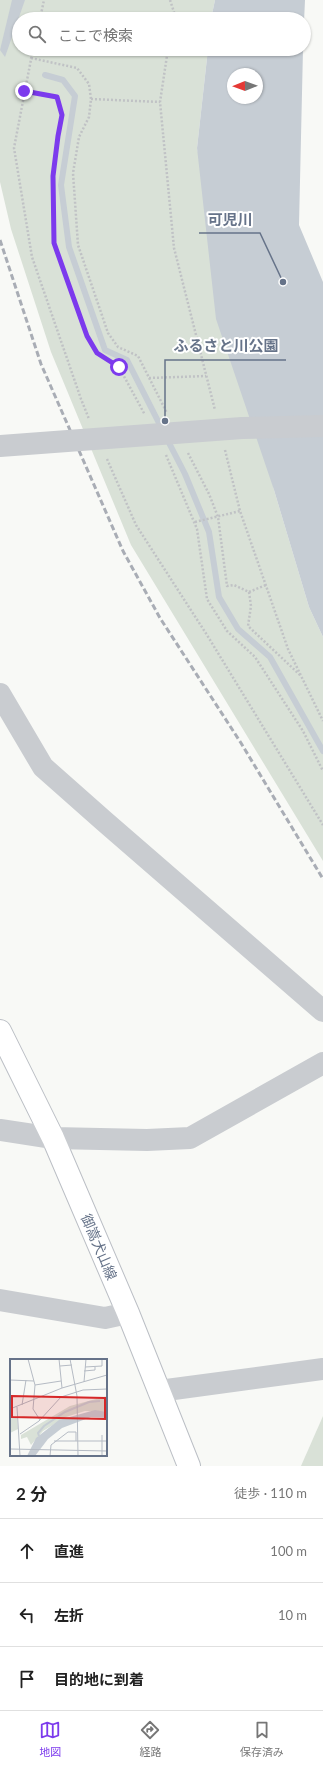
<!DOCTYPE html>
<html lang="ja">
<head>
<meta charset="utf-8">
<style>
  body { margin:0; font-family:Lato,"Noto Sans JP",sans-serif; background:#f6f6f6; color:#222 }
  .compass { position:absolute; left:227px; top:68px; width:36px; height:36px; border-radius:50%; background:#fff; box-shadow:0 1px 3px #0004; rotate:269deg }
  .stop { position:absolute; width:12px; height:12px; margin:-9px; border:3px solid #7c3aed; border-radius:50%; background:#fff }
  .stop.end { background:#7c3aed; border-color:#fff; box-shadow:0 1px 4px #0008 }
  .list { margin:0; padding:0; list-style:none }
  h2 { display:flex; justify-content:space-between; align-items:center; height:52px; margin:0; padding:0 16px; font-size:17px }
  h2 small { font-size:13px; font-weight:400; color:#767676 }
  .list li { display:grid; grid-template-columns:26px 1fr auto; gap:12px; align-items:center; box-sizing:border-box; height:64px; padding:0 16px; border-top:1px solid #e0e0e0 }
  .list b { display:block; font-size:15px; white-space:nowrap }
  .list em { font-size:13px; font-style:normal; color:#767676 }
  .icon { flex:none; width:22px; height:22px; fill:none; stroke:currentColor; stroke-width:2; stroke-linecap:round; stroke-linejoin:round }
  .map { position:relative; flex:none; width:323px; height:1466px; overflow:hidden }
  .search { position:absolute; background:#fff; box-shadow:0 1px 3px #0004; left:12px; right:12px; top:12px; height:44px; display:flex; align-items:center; gap:10px; box-sizing:border-box; padding:0 14px; border-radius:22px; color:#767676; font-size:15px }
  .sheet { height:244px; background:#fff }
  nav { display:flex; justify-content:space-around; align-items:center; box-sizing:border-box; height:56px; border-top:1px solid #e0e0e0; background:#fff; font-size:11px; color:#767676 }
  nav a { display:grid; justify-items:center; gap:2px }
  nav .on { color:#7c3aed }
  .map>svg:first-child { display:block }
  .green { fill:#d9e1d7 }
  .water { fill:#c6cdd4; fill-rule:evenodd }
  .lines { fill:none; stroke-linecap:round; stroke-linejoin:round }
  .stream { stroke:#c6cdd4; stroke-width:6 }
  .secondary-casing { stroke:#bbbfc5; stroke-width:24 }
  .path { stroke:#c0c2c5; stroke-width:2.5; stroke-dasharray:2 2; stroke-linecap:butt }
  .minor { stroke:#c9ccd0; stroke-width:22 }
  .secondary { stroke:#fff; stroke-width:22 }
  .rail { stroke:#a9adb5; stroke-width:3; stroke-dasharray:6 3; stroke-linecap:butt }
  .tertiary-bridge { stroke:#c9ccd0; stroke-width:22 }
  .route { stroke:#7c3aed; stroke-width:5 }
  .labels { text-anchor:middle; stroke-width:4; stroke-linejoin:round; paint-order:stroke }
  .street-label { font-size:14px; fill:#667389; stroke:#fff }
  .inset-river { fill:none; stroke:#c6cdd4; stroke-width:2 }
  .inset-road { fill:none; stroke:#b5bbc4; stroke-width:1 }
  .view { fill:#d62828; fill-opacity:0.15; stroke:#d62828; stroke-width:2 }
  .inset-edge { fill:none; stroke:#667389; stroke-width:2 }
  .leader { fill:none; stroke:#667389; stroke-width:1.5 }
  .callout-dot { fill:#667389; stroke:#fff; stroke-width:1.5 }
  .callout-label { font-size:15px; text-anchor:middle; font-weight:bold; fill:#667389; stroke:#fff; stroke-width:4; stroke-linejoin:round; paint-order:stroke }
</style>
</head>
<body>
<div class="map">
<svg width="323" height="1466" viewBox="0 0 323 1466">
  <rect width="100%" height="100%" fill="#f8f9f6"/>
  <g class="green">
    <path d="M0,0h215l-4,19h-192v30h189l-11,99 77,342 35,117 14,30v224l-192,-316 -80,-193 -40,-123 -11,-47z"/>
    <path d="M323,1416v50h-22z"/>
  </g>
  <g class="water">
    <path d="M12,0h13l-20,57 -5,-7z"/>
    <path d="M215,0h90l-1,22v-3h-93z"/>
    <path d="M208,49h95l-4,176 24,57v355l-14,-30 -35,-117 -58,-171 -19,-171zM233,74h24v24h-24z"/>
  </g>
  <g class="lines">
    <g class="stream">
      <path d="M45,75l18,5 12,16 -14,89 8,62 36,103 22,10 35,69"/>
      <path d="M166,437l19,37 24,58 10,65 19,32 32,28 53,94"/>
    </g>
    <defs>
      <path id="secondary" d="M0,1031l53,107 75,175 61,153"/>
    </defs>
    <use href="#secondary" class="secondary-casing"/>
    <g class="path">
      <path d="M170,0l4,12 -1,7"/>
      <path d="M40,19l4,-19"/>
      <path d="M33,49l-19,99 18,109 49,142 8,20"/>
      <path d="M168,49l-8,53 14,146 41,162"/>
      <path d="M31,58l46,10 12,16 2,15 -2,18 -10,20 -6,36 5,72 30,88 10,14 20,9 29,57"/>
      <path d="M24,91l33,6 5,18 -4,21 -5,40 1,67 33,93 10,17 22,14 26,48"/>
      <path d="M91,99l69,3"/>
      <path d="M149,378l57,-2"/>
      <path d="M225,450l15,61 48,138 35,72"/>
      <path d="M188,453l21,41 9,23 9,69 7,-1 15,7 2,14 -3,20 53,50"/>
      <path d="M166,455l31,74 10,70 20,32 28,26 48,74 20,40"/>
      <path d="M107,459l29,66 71,110 116,190"/>
      <path d="M195,522l45,-11"/>
      <path d="M249,592l17,-7"/>
    </g>
    <g class="minor">
      <path d="M0,694l43,73 61,54 219,190"/>
      <path d="M0,1130l53,8 94,2 43,-2 133,-75"/>
      <path d="M0,1300l105,18 23,-5"/>
      <path d="M159,1391l164,-22"/>
    </g>
    <use href="#secondary" class="secondary"/>
    <path class="rail" d="M0,240l41,124 82,187 37,67 81,125 82,136"/>
    <path class="tertiary-bridge" d="M0,446l242,-18 81,-2"/>
  </g>
  <g class="lines">
    <path class="route" d="M24,91l33,6 5,18 -4,21 -5,40 1,67 33,93 10,17 22,14"/>
  </g>
  <g class="labels">
    <g class="street-label">
      <text transform="translate(99 1247) rotate(67)" y="5">御嵩犬山線</text>
    </g>
  </g>
  <g transform="translate(10 1359)">
    <rect width="97" height="97" fill="#f8f9f6"/>
    <path d="M97,37v16l-22,-1 -19,6 -23,14 -12,14 -4,-8 -6,2v-4l49,-29zM0,56l7,3 1,11 -8,4z" fill="#d9e1d7"/>
    <path d="M85,51l12,2v6l-16,-1 -29,11 -14,11 -13,17h-8l9,-18 23,-18z" fill="#c6cdd4"/>
    <path class="inset-river" d="M29,77l-1,-3 6,-7 21,-14 24,-10 11,-1"/>
    <path class="inset-road" d="M18,0l7,26 -2,24 7,11M49,0l3,29M60,0l7,37 1,60M50,7l12,-1M75,8l17,-1v-7M74,12l11,-1v-3M0,21l24,1M74,23l2,-23M25,26l26,-4M12,46l4,-25M7,48l3,49M0,50l52,-21 45,-13M10,75l19,-13 22,-24 22,-7 24,-1M92,76v21M44,82h53M0,90l97,2M40,97l1,-11 17,-13h8v9"/>
    <path class="view" d="M2,37l93,2v21l-93,-2z"/>
    <rect width="97" height="97" class="inset-edge"/>
  </g>
  <path class="leader" d="M283 282L260 233H199M165 421L165 360H286"/>
  <g class="callout-dot">
    <circle cx="283" cy="282" r="4"/>
    <circle cx="165" cy="421" r="4"/>
  </g>
  <g class="callout-label">
    <text x="230" y="225">可児川</text>
    <text x="226" y="351">ふるさと川公園</text>
  </g>
</svg>
<svg class="compass" viewBox="-18 -18 36 36"><path d="M0-13l5 13h-10z" fill="#e53935"/><path d="M0 13l5-13h-10z" fill="#767676"/></svg>
<div class="stop" style="left:119px;top:367px"></div>
<div class="stop end" style="left:24px;top:91px"></div>
<div class="search"><svg class="icon" aria-label="search" viewBox="0 0 24 24"><circle cx="10" cy="10" r="6"/><path d="M15 15l6 6"/></svg>ここで検索</div>
</div>
<section class="sheet">
<h2>2 分<small>徒歩 · 110 m</small></h2>
<ul class="list">
<li><svg class="icon" aria-label="ahead" viewBox="0 0 24 24"><path d="M12 20V5M6 11l6-6 6 6"/></svg><div><b>直進</b></div><em>100 m</em></li>
<li><svg class="icon" aria-label="left" viewBox="0 0 24 24"><path d="M17 20v-9H6M10 6l-5 5 5 5"/></svg><div><b>左折</b></div><em>10 m</em></li>
<li><svg class="icon" aria-label="arrive" viewBox="0 0 24 24"><path d="M6 21V4h12l-3 4 3 4H6"/></svg><div><b>目的地に到着</b></div></li>
</ul>
</section>
<nav>
<a class="on"><svg class="icon" aria-label="map" viewBox="0 0 24 24"><path d="M3 6l6-2 6 2 6-2v14l-6 2-6-2-6 2zM9 4v14M15 6v14"/></svg>地図</a>
<a><svg class="icon" aria-label="directions" viewBox="0 0 24 24"><path d="M12 3l9 9-9 9-9-9zM9 14v-3h6M13 9l2 2-2 2"/></svg>経路</a>
<a><svg class="icon" aria-label="saved" viewBox="0 0 24 24"><path d="M7 4h10v16l-5-4-5 4z"/></svg>保存済み</a>
</nav>
</body>
</html>
